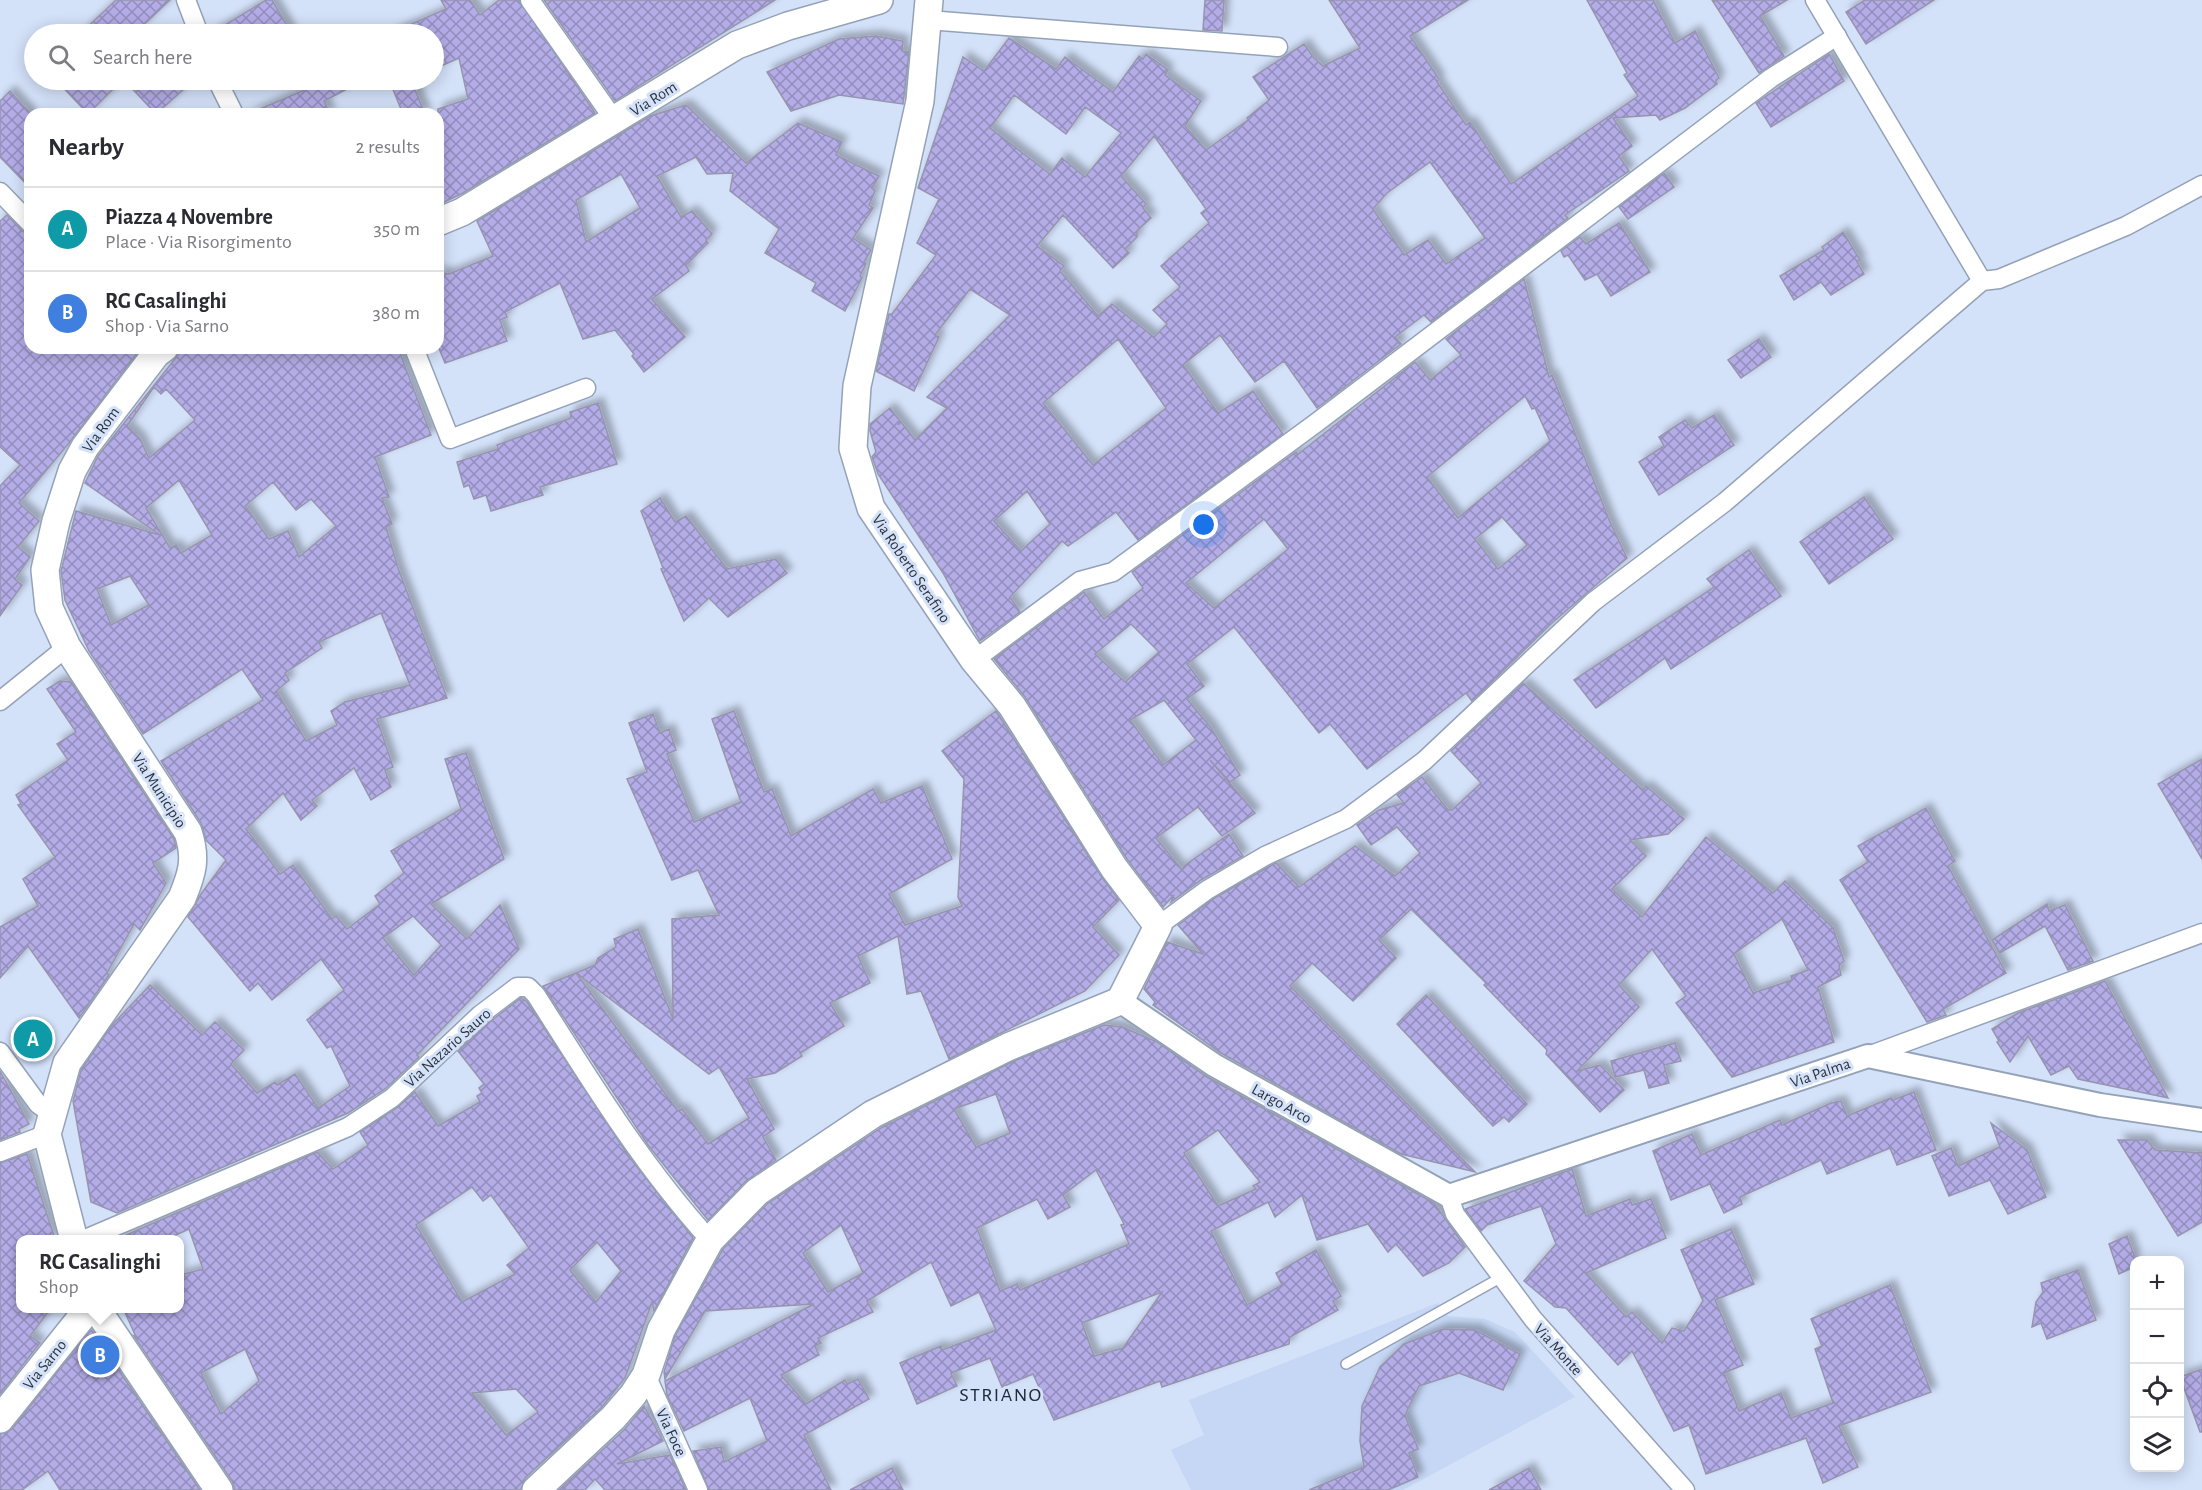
<!DOCTYPE html>
<html lang="en">
<head>
<meta charset="utf-8">
<style>
  body { margin:0; font-family:"Alegreya Sans",sans-serif; background:#f7f7f7; color:#2b2b33 }
  .controls { position:absolute; right:18px; bottom:18px; display:grid; overflow:hidden; border-radius:12px; box-shadow:0 3px 15px #0003 }
  .controls button { width:54px; height:54px; display:grid; place-items:center; padding:0; border:0; border-bottom:2px solid #e1e1e2; background:#fff; color:#2b2b33; font:30px sans-serif }
  .you { position:absolute; left:1204px; top:525px; width:21px; height:21px; margin:-15px; border:4px solid #fff; border-radius:50%; background:#1a73e8; box-shadow:0 0 0 9px #1a73e833 }
  .badge { display:grid; place-items:center; width:39px; height:39px; border-radius:50%; background:#8b461c; color:#fff; font-size:20px; font-weight:700 }
  .pin { position:absolute; translate:-50% -50%; border:3px solid #fff; box-shadow:0 2px 6px #0006 }
  .popup { position:absolute; left:16px; top:1235px; width:168px; height:78px; box-sizing:border-box; display:grid; place-content:center; border-radius:12px; background:#fff; filter:drop-shadow(0 2px 4px #0005); font-size:20px; white-space:nowrap; color:#7c7c81 }
  .popup b { font-size:22px; color:#2b2b33 }
  .popup::after { content:''; position:absolute; left:50%; top:100%; margin-left:-12px; border:12px solid transparent; border-top-color:#fff }
  .list { margin:0; padding:0; list-style:none }
  h2 { display:flex; justify-content:space-between; align-items:center; height:78px; margin:0; padding:0 24px; font-size:26px }
  h2 small { font-size:20px; font-weight:400; color:#7c7c81 }
  .list li { display:grid; grid-template-columns:39px 1fr auto; gap:18px; align-items:center; box-sizing:border-box; height:84px; padding:0 24px; border-top:2px solid #e1e1e2 }
  .list b { display:block; font-size:22px; white-space:nowrap }
  .list p { margin:0; font-size:20px; white-space:nowrap; color:#7c7c81 }
  .list em { font-size:20px; font-style:normal; color:#7c7c81 }
  .icon { flex:none; width:33px; height:33px; fill:none; stroke:currentColor; stroke-width:2; stroke-linecap:round; stroke-linejoin:round }
  .map { position:relative; flex:none; width:2202px; height:1490px; overflow:hidden }
  .search { position:absolute; background:#fff; box-shadow:0 3px 15px #0003; left:24px; top:24px; width:420px; height:66px; display:flex; align-items:center; gap:15px; box-sizing:border-box; padding:0 21px; border-radius:33px; color:#7c7c81; font-size:22px }
  .panel { position:absolute; background:#fff; box-shadow:0 3px 15px #0003; left:24px; top:108px; width:420px; height:246px; border-radius:18px }
  .map>svg:first-child { display:block }
  .built { fill:#c5d7f5 }
  .building { fill:url(#building-cross-hatch); stroke:#9795ae; stroke-width:1.5; fill-rule:evenodd; filter:url(#shadow) }
  .lines { fill:none; stroke-linecap:round; stroke-linejoin:round }
  .service-casing { stroke:#94a2b8; stroke-width:12 }
  .minor-casing { stroke:#94a2b8; stroke-width:21 }
  .tertiary-casing { stroke:#94a2b8; stroke-width:26 }
  .secondary-casing { stroke:#94a2b8; stroke-width:30 }
  .service { stroke:#fff; stroke-width:9 }
  .minor { stroke:#fff; stroke-width:18 }
  .tertiary { stroke:#fff; stroke-width:22 }
  .secondary { stroke:#fff; stroke-width:27 }
  .labels { text-anchor:middle; stroke-width:6; stroke-linejoin:round; paint-order:stroke }
  .street-label { font-size:16px; fill:#2c323b; stroke:#d3e1f9 }
  .quarter-label { font-size:20px; letter-spacing:1.5px; fill:#202a3c; stroke:#d3e1f9 }
</style>
</head>
<body>
<div class="map">
<svg width="2202" height="1490" viewBox="0 0 2202 1490">
  <defs>
    <pattern id="building-cross-hatch" width="8" height="8" patternUnits="userSpaceOnUse" patternTransform="scale(1.5)"><rect width="8" height="8" fill="#b3ace7"/><path d="M0 0l8 8M0 8l8-8" fill="none" stroke="#928dbc"/></pattern>
    <filter id="shadow"><feDropShadow dx="5.5" dy="-5.5" stdDeviation="3" flood-color="#0004"/></filter>
  </defs>
  <rect width="100%" height="100%" fill="#d3e1f9"/>
  <path class="built" d="M1438,1303l10,13 37,3 30,13 60,65 -172,93h-212l-20,-40 33,-15 -15,-35z"/>
  <g class="building">
    <path d="M116,0h54l-36,34h-54z"/>
    <path d="M266,0h6l20,34h-82z"/>
    <path d="M441,0h29l10,15 19,-15h20l76,113 -132,80 -25,12v-96l30,-10 -9,-41 -25,11v-35h-45l57,-25z"/>
    <path d="M544,0h231l-160,101z"/>
    <path d="M1205,0h19l-2,31 -19,-1z"/>
    <path d="M1329,0h139l-58,36 29,43 -2,3 29,43 4,-3 41,62 127,-88 -14,-21 3,-2 -40,-73h66l22,43 20,-12 24,47 -3,2 1,4 -32,24 -25,12 -4,-5 -43,3 19,28 -13,10 10,15 -64,44 3,3 -137,104 -7,-7 -29,22 6,7 -84,64 -33,-47 -29,21 -35,-47 -37,30 35,48 35,-22 30,43 -145,106 -22,-28 -48,34 -6,-5 -52,56 10,15 -40,29 -37,-68 -65,-99 -6,-17 4,-5 -6,-21v-7l20,-16 10,13 -2,4 3,-3 14,18 32,-32 -20,-11 83,-82 -40,-26 -35,46 4,2 -25,54 -38,-20 13,-57h3l44,-59 -19,-12 22,-44 -21,-11 45,-131 21,14 25,-33 47,31 9,-12 48,35 26,-36 4,3 3,-5 22,16 -3,5 36,26 -16,25 21,24 42,-30 -1,-2 22,-18 -16,-23 51,-33 10,14 9,8 37,-18zM1014,95l52,39 19,-27 36,26 -36,44 -23,-19 -12,16 -60,-46zM1154,136l52,73 -5,4 8,10 -48,43 19,21 -27,23 14,14 -13,13 -42,-33 -14,12 -38,-45 4,-5 -27,-20 26,-31 50,53 16,-15 -4,-4 12,-12v-6l14,-13 -8,-10 3,-4 -25,-28zM1430,162l55,76 -39,26 -18,-24 -24,15 -31,-46 14,-16zM1118,339l48,69 -73,57 -50,-62zM1027,491l23,33 -29,27 -27,-30z"/>
    <path d="M1712,0h75l-27,16 24,40 -25,17z"/>
    <path d="M1865,0h69l-68,44 -20,-32z"/>
    <path d="M876,36l27,5 -1,10 7,1 -6,52 -64,-9 -48,16 -24,-39 72,-33z"/>
    <path d="M1829,54l15,27 -73,46 -15,-24z"/>
    <path d="M56,80h66l-34,34z"/>
    <path d="M124,80h70l-38,34z"/>
    <path d="M304,80h60l-40,21 6,13h-82l59,-25z"/>
    <path d="M411,80l14,34h-22l-11,-27z"/>
    <path d="M10,91l20,22v75l-30,-31v-56z"/>
    <path d="M686,105l60,58 52,-40 44,19 -6,13 43,21 -7,12 3,3 -6,14 4,3 -20,30 18,12 -7,12 2,2 -6,12 2,2 -17,33 -33,-20 4,-8 -51,-30 14,-24 -49,-38 3,-18 -26,1 -11,-17 -39,19 24,41 11,-6 20,23 -6,6 2,3 -22,22 3,6 -37,28 33,38 -41,35 -12,-16 2,-2 -19,-24 -32,9 -23,-56 -55,29 2,5 -7,3 7,21 -62,22 -7,-17v-74l11,2 44,-18 -16,-35 173,-105zM621,174l19,34 -54,34 -10,-42z"/>
    <path d="M1664,173l10,14 -46,32 -9,-12z"/>
    <path d="M7,215l15,16 8,3v114h111l-72,95 -50,60 20,18 -21,26 12,10 -15,22 7,6 -22,31v-130l20,-21 -20,-18v-226z"/>
    <path d="M1619,223l31,49 -39,24 -14,-22 -12,6 -17,-25 -4,2 -3,-6 19,-14 6,7z"/>
    <path d="M1843,232l17,28 -3,2 7,12 -33,21 -10,-13 -27,18 -14,-24 44,-26 -2,-3z"/>
    <path d="M1524,279l25,98 3,-2 58,147 17,36 -75,65 -80,78 -6,-8 -99,76 -37,-45 -11,9 -85,-106 -47,37 17,22 -17,13 24,29 29,47 -10,7 -20,-22 45,53 -33,23 -24,-29 -42,31 26,32 2,-4 45,-32 14,22 -42,24 -30,22 3,-7 -11,12 -36,-48 -102,-162 -31,-38 90,-67 20,27 39,-31 -11,-16 164,-120 1,3 118,-93 15,18 31,-25 -15,-16zM1525,396l7,13 3,-1 15,33 -92,77 -31,-41zM1502,517l25,28 -29,24 -23,-30zM1264,519l24,30 -74,59 -28,-25zM1131,624l28,28 -34,30 -30,-28zM1164,700l32,40 -33,25 -33,-45z"/>
    <path d="M1759,339l12,18 -30,21 -13,-18z"/>
    <path d="M179,348h219l33,87 -56,22 14,40 -7,1 10,26 -6,3 12,41 49,130 -70,21 16,48 -8,3 6,17 -20,13 -17,-32 -42,32 5,6 -16,14 -18,-27 -37,36 34,45 13,-9 39,54 4,-3 11,13 33,-25 -5,-8 29,-23 -13,-22 70,-42 -16,-50 21,-6 38,106 -73,45 36,35 33,-34 19,44 -102,106 2,2 -34,32 -37,24 -231,100 -26,-11 -18,-101 8,-31 31,-45 38,-40 52,50 13,-13 29,28 -13,14 26,29 18,-11 2,3 18,-11 23,34 32,-22 -19,-40 -4,2 -20,-28 37,-30 -23,-31 -49,41 -14,-17 -8,8 -62,-74 13,-23 25,-34 -20,-20 -5,-17 -40,-62 102,-61 -21,-31 -99,65 -54,-83 -24,-51 -4,-29 15,-60 84,24 -75,-52 13,-27 80,-101zM154,387l7,7 5,-5 29,31 -46,38 -9,-19 -13,-13zM179,480l33,55 -31,18 -5,-8 -6,3 -24,-40zM273,482l23,28 15,-11 25,27 -37,31 -11,-26 -19,8 -24,-33zM130,576l19,29 -38,20 -14,-36zM381,613l29,72 -65,17 -14,9 6,14 -31,16 -29,-49 -4,2 16,-14 -4,-7 37,-25 -3,-6zM413,916l28,29 -27,30 -31,-37z"/>
    <path d="M598,403l19,61 -77,23 3,8 -52,16 -5,-16 -12,4 -5,-14 -5,2 -7,-25 41,-13 -1,-4 74,-27 -1,-6z"/>
    <path d="M1714,415l20,30 -75,50 -20,-33 25,-16 -5,-9 26,-17 7,8z"/>
    <path d="M1864,497l29,42 -64,45 -29,-42z"/>
    <path d="M660,498l15,24 11,-6 41,53 49,-10 11,14 -59,44 -19,-19 -25,23 -23,-52 2,-1 -22,-57z"/>
    <path d="M1749,550l32,46 -110,73 -6,-11 -69,50 -22,-28 140,-93 -7,-8z"/>
    <path d="M60,681l11,1 103,157 2,9 -23,15 13,20 -26,47 -6,-6 -27,49 2,2 -30,43 -51,-72 -28,32v-51l38,-21 -15,-27 32,-22 -37,-52 3,-1 -5,-9 52,-35 -11,-16 19,-12 -29,-43z"/>
    <path d="M1523,683l120,107 3,-4 38,33 -16,15 -38,6 16,16 -34,33 30,28 64,-80 67,56 12,-12 48,47 11,33 -5,4 2,10 -23,12 16,55 -102,35 -56,-74 10,-7 -34,-47 -33,36 20,22 -62,64 23,-6 24,25 -24,22 -54,-58 1,-4 -63,-65 2,-2 -75,-74 -32,31 17,18 -43,43 -41,-38 -22,23 185,186 -74,-18 -180,-101 -68,-48 2,-3 -11,-13 23,-47 36,12 -25,-29 35,-26 57,-33 6,-3 23,24 56,-41 40,30 25,-23 -23,-26 -26,18 -14,-20 22,-15 25,-7 -7,-8 25,-18 26,33h4l29,-27 -30,-32zM1782,919l26,51 -17,6 1,4 -39,13 -19,-39z"/>
    <path d="M734,711l30,81 8,-3 19,47 82,-47 8,14 41,-17 30,73 -63,35 16,31 57,-19 -4,-9 6,-118 -22,-28 54,-40 105,165 18,24 -26,27 26,28 -34,36 -136,68 -28,-68 -14,3 -9,-58 -40,20 12,27 -40,20 14,23 -44,27 2,3 -27,17 -28,6 27,50 -11,8 13,23 -30,21 -38,39 -60,-75 -105,-159 33,-13 102,138 4,-2 26,35 41,-26 -30,-51 -10,7 -133,-101 19,-8 3,-7 18,-11 -2,-8 24,-10 35,90 -1,-100 47,-4 -21,-45 -26,10 -45,-101 20,-7 -18,-49 24,-9 7,19 9,-4 7,21 -9,4 27,68 47,-20 -29,-83z"/>
    <path d="M2202,759v100l-44,-75z"/>
    <path d="M1926,808l29,53 -7,5 58,107 -63,36 3,6 -19,7 -87,-142 28,-18 -10,-16z"/>
    <path d="M2047,904l2,7 16,-6 28,56 -25,9 -23,-44 -45,27 -8,-13z"/>
    <path d="M2105,981l63,117 -90,-19 -9,-13 -18,9 -23,-39 -18,26 -13,-20 2,-1 -7,-12 26,-16z"/>
    <path d="M1426,995l101,109 -18,18 -5,-5 -11,9 -96,-102z"/>
    <path d="M521,998l6,4 103,156 63,80 -39,73 -2,-9 -27,76 -23,29 -77,71 -4,12h-286l-3,-9 -98,-145 2,1 -13,-29h57v-33l23,-6 -14,-40 -22,10h-50l200,-87 16,17 35,-24 -8,-13 38,-25 17,-15 23,34 42,-24 -3,-6 5,-3 -3,-5 5,-4 -26,-33 29,-27zM472,1187l11,14 8,-6 38,53 -22,17 8,9 -53,28 -46,-77zM597,1242l24,29 -25,31 -26,-32zM245,1349l14,32 -38,33 -20,-41zM516,1389l22,23 -32,23 -34,-42z"/>
    <path d="M1104,1025l18,2 35,15 50,35 227,126 31,44 -16,16 -26,13 -27,-32 -8,8 -20,-28 -51,16 -15,-45 -27,22 -7,-15 -57,29 36,74 35,-20 -6,-12 40,-23 25,46 -8,5 5,9 -48,27 -1,7 -127,43 -2,-6 -106,39 -21,-46 -31,13 -12,-29 -39,15 6,13 -40,18 -17,-41 41,-17 1,4 54,-20 -17,-38 -28,14 -20,-44 -64,39 6,11 -55,26 3,5 -6,3 4,9 -38,20 25,29 39,-24 2,4 11,-5 11,20 -65,36 27,55h-122l-16,-39 28,-4 3,15 43,-21 -17,-43 -66,33 -17,-36 -2,-14 149,-77 -109,7 -40,68 -1,-7 11,-36 48,-87 44,-45 114,-76 133,-67zM996,1094l14,39 -34,14 -22,-38zM1218,1130l42,52 -7,4 3,3 -38,17 -34,-53zM1096,1170l28,54 -3,1 8,19 -109,46 -3,-6 -17,7 -23,-63 60,-29 11,20 22,-12 -7,-12zM841,1225l22,48 -35,19 -25,-39zM1162,1292l-39,56 -29,8 -12,-33z"/>
    <path d="M1675,1043l6,18 -17,4 5,18 -20,5 -5,-18 -29,7 -4,-16z"/>
    <path d="M0,1071l29,53 -10,5 1,3 -20,8z"/>
    <path d="M1914,1092l22,58 -39,15 -7,-17 -63,26 -6,-14 -81,37 2,7 -18,9 -14,-29 -39,16 -18,-49 39,-17 9,21 79,-35 2,5 49,-22 10,-2 6,15 44,-18 2,2z"/>
    <path d="M1991,1123l36,27 19,47 -38,17 -18,-34 -41,16 -17,-40 19,-8 7,18 42,-19z"/>
    <path d="M2118,1140h29l8,10 47,3v69l-24,14z"/>
    <path d="M27,1154l28,85h-34v69h30l-21,28 10,7 -40,51v-231z"/>
    <path d="M1572,1169l14,47 44,-17 2,6 19,-6 15,39 -80,35 40,44 6,-5 30,31 10,-15 12,3 19,-30 -22,-51 50,-21 23,55 -39,16 28,65 -19,8 15,38 42,-18 10,25 42,-15 -18,-54 7,-3 -11,-27 79,-34 41,107 -92,34 19,41 -35,16 -17,-45 -100,36 -17,-49 -15,6 -42,-80 -14,14 -52,-57 -11,-1 -31,-26 32,-37 -15,-38 -54,19 -6,6 -16,-22z"/>
    <path d="M2127,1236l7,19v12l-15,7 -10,-30z"/>
    <path d="M2078,1270l18,50 -49,19 -6,-16 -9,4 4,-25 7,-10 -2,-9z"/>
    <path d="M1443,1329l32,1 45,24 -17,36 -44,-17 -40,13 -14,29 13,34 -9,4 9,24 -30,13h-79l55,-23 -4,-26 2,-35 18,-39 24,-23z"/>
    <path d="M91,1330l1,1 108,159h-140l-12,-19 -26,19h-22v-56l12,-5z"/>
    <path d="M2202,1369v63h-2l-20,-55z"/>
    <path d="M644,1406l19,35 -46,23 53,-9 16,35h-81l-10,-11 -10,11h-26l65,-60z"/>
    <path d="M892,1468l11,22h-53z"/>
    <path d="M1529,1468l12,22h-52z"/>
  </g>
  <g class="lines">
    <defs>
      <path id="service" d="M1346,1364l154,-86"/>
      <g id="minor">
        <path d="M186,0l13,34"/>
        <path d="M530,0l85,121"/>
        <path d="M1815,0l167,281"/>
        <path d="M928,20l350,27"/>
        <path d="M217,80l17,34"/>
        <path d="M0,192l30,31"/>
        <path d="M414,348l36,91 136,-51"/>
        <path d="M974,660l106,-79 33,-9 203,-149 455,-345 66,-42"/>
        <path d="M0,701l67,-54"/>
        <path d="M1158,926l49,-36 58,-34 81,-37 78,-58 169,-159 132,-100 257,-221 17,-2 127,-53 76,-41"/>
        <path d="M0,1052l38,52 15,11"/>
        <path d="M1868,1056l334,-123"/>
        <path d="M0,1152l47,-18"/>
        <path d="M1449,1196l6,18 78,105 152,171"/>
        <path d="M83,1240l265,-113 44,-29 88,-83 37,-28h11l8,8c54,85 106,170 174,245"/>
        <path d="M646,1375l52,115"/>
      </g>
      <path id="tertiary" d="M1120,1001l94,64 235,131 419,-140 232,49 102,15"/>
      <g id="secondary">
        <path d="M438,222l24,-10 275,-167 51,-19 91,-26"/>
        <path d="M74,1240l-27,-106 20,-71 115,-165c10,-24 15,-39 6,-66l-121,-185 -18,-39 -4,-38 11,-49 16,-50 13,-24 71,-93 8,-6"/>
        <path d="M96,1308l123,182"/>
        <path d="M0,1419l89,-111"/>
        <path d="M536,1490l77,-72 20,-23 13,-20 15,-45 49,-90 47,-48 116,-78 135,-67 112,-46 38,-75 -44,-58 -102,-162 -38,-46 -103,-152 -18,-60 4,-62 63,-285 9,-101"/>
      </g>
    </defs>
    <use href="#service" class="service-casing"/>
    <use href="#minor" class="minor-casing"/>
    <use href="#tertiary" class="tertiary-casing"/>
    <use href="#secondary" class="secondary-casing"/>
    <use href="#service" class="service"/>
    <use href="#minor" class="minor"/>
    <use href="#tertiary" class="tertiary"/>
    <use href="#secondary" class="secondary"/>
  </g>
  <g class="labels">
    <g class="street-label">
      <text transform="translate(653 98) rotate(-32)" y="6">Via Rom</text>
      <text transform="translate(100 429) rotate(-54)" y="6">Via Rom</text>
      <text transform="translate(912 568) rotate(56)" y="6">Via Roberto Serafino</text>
      <text transform="translate(160 790) rotate(57)" y="6">Via Municipio</text>
      <text transform="translate(447 1047) rotate(-42)" y="6">Via Nazario Sauro</text>
      <text transform="translate(1820 1072) rotate(-19)" y="6">Via Palma</text>
      <text transform="translate(1282 1103) rotate(29)" y="6">Largo Arco</text>
      <text transform="translate(1559 1349) rotate(48)" y="6">Via Monte</text>
      <text transform="translate(44 1364) rotate(-51)" y="6">Via Sarno</text>
      <text transform="translate(672 1432) rotate(65)" y="6">Via Foce</text>
    </g>
    <g class="quarter-label">
      <text x="1001" y="1401">STRIANO</text>
    </g>
  </g>
</svg>
<div class="controls">
<button>+</button>
<button>−</button>
<button><svg class="icon" aria-label="locate" viewBox="0 0 24 24"><circle cx="12" cy="12" r="6"/><path d="M12 2v4M12 18v4M2 12h4M18 12h4"/></svg></button>
<button><svg class="icon" aria-label="layers" viewBox="0 0 24 24"><path d="M12 4l9 5-9 5-9-5zM3 14l9 5 9-5"/></svg></button>
</div>
<div class="you"></div>
<div class="pin badge" style="left:33px;top:1039px;background:#0f9aa8">A</div>
<div class="pin badge" style="left:100px;top:1355px;background:#3f7fe0">B</div>
<div class="popup"><b>RG Casalinghi</b>Shop</div>
<div class="search"><svg class="icon" aria-label="search" viewBox="0 0 24 24"><circle cx="10" cy="10" r="6"/><path d="M15 15l6 6"/></svg>Search here</div>
<section class="panel">
<h2>Nearby<small>2 results</small></h2>
<ul class="list">
<li><span class="badge" style="background:#0f9aa8">A</span><div><b>Piazza 4 Novembre</b><p>Place · Via Risorgimento</p></div><em>350 m</em></li>
<li><span class="badge" style="background:#3f7fe0">B</span><div><b>RG Casalinghi</b><p>Shop · Via Sarno</p></div><em>380 m</em></li>
</ul>
</section>
</div>
</body>
</html>
